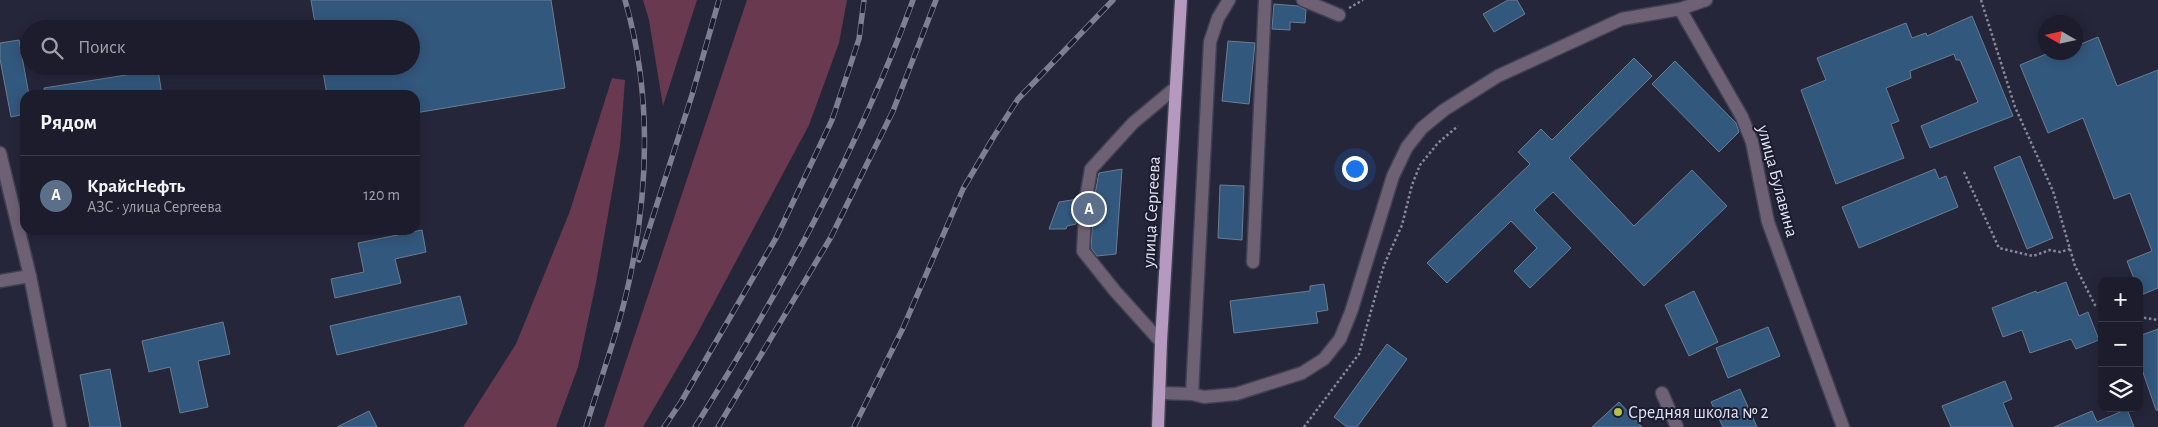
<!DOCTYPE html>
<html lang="ru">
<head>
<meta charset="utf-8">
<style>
  body { margin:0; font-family:"Alegreya Sans",sans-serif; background:#292938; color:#f1f3f6 }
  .controls { position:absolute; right:15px; bottom:15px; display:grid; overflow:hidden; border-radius:10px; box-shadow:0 2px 12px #0003 }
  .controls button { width:45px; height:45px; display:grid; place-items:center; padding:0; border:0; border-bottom:1px solid #3a3a48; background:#1c1c2c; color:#f1f3f6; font:25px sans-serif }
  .compass { position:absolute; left:2038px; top:15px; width:45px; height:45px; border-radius:50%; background:#1c1c2c; box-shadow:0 2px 12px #0003; rotate:279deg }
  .you { position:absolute; left:1354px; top:168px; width:18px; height:18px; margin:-12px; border:4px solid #fff; border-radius:50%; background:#1a73e8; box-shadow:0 0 0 8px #1a73e833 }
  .badge { display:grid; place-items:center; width:32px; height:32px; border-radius:50%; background:#ea580c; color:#fff; font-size:16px; font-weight:700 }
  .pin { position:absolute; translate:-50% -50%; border:2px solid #fff; box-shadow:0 1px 5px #0006 }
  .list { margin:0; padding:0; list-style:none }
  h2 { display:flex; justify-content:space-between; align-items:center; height:65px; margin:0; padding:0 20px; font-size:21px }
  h2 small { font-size:16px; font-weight:400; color:#a0a1a9 }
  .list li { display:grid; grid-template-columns:32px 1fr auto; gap:15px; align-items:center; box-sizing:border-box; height:80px; padding:0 20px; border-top:1px solid #3a3a48 }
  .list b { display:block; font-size:19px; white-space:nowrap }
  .list p { margin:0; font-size:16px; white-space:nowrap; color:#a0a1a9 }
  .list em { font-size:16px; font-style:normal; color:#a0a1a9 }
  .icon { flex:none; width:28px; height:28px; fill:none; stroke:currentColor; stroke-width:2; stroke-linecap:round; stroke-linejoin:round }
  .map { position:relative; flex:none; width:2158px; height:427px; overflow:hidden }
  .search { position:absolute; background:#1c1c2c; box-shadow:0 2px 12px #0003; left:20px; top:20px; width:400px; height:55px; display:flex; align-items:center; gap:12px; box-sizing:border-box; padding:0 18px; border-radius:28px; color:#a0a1a9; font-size:19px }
  .panel { position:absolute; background:#1c1c2c; box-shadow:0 2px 12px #0003; left:20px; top:90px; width:400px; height:145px; border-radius:15px }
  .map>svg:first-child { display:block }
  .green { fill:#693950 }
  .building { fill:#33587d; stroke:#6a7d91 }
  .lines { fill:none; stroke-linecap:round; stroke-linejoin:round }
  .minor-casing { stroke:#404154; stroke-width:15 }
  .major-casing { stroke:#404154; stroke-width:15 }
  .path { stroke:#88899a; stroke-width:2.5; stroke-dasharray:2.5 2.5; stroke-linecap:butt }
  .minor { stroke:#6e6173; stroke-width:12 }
  .major { stroke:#b599bf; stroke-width:12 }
  .rail-casing { stroke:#7e7f90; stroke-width:5.5 }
  .rail { stroke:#1c1c30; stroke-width:4; stroke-dasharray:11; stroke-linecap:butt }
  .poi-dot { fill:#b6c148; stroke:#1c1c30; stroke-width:2 }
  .labels { text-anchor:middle; stroke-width:4; stroke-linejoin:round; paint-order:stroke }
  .street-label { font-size:18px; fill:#e3e4f2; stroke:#1c1c30 }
  .poi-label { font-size:18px; fill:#e3e4f2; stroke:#1c1c30; text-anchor:start }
</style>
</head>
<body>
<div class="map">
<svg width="2158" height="427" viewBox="0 0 2158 427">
  <rect width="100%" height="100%" fill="#25263a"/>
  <g class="green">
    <path d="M643,0h54l-34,106 -14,-86z"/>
    <path d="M747,0h100l-8,43 -30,82 -113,211 -53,91h-39z"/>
    <path d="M612,78l13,2 -5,66 -24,137 -18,84 -22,60h-93l53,-83 54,-133z"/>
  </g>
  <g class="building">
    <path d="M311,0h240l14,88 -150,25v-18h-88l-5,-29h89v-37h-95z"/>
    <path d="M1508,0h9l8,14 -31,18 -11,-18z"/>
    <path d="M1274,4l24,2 8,4 -1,13 -15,-1v8l-18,-1z"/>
    <path d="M1972,16l41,100 -83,32 -9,-22 57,-24 -18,-42h-4l-2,-6 -44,17 1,7 -25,10 13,33 -8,3 13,34 -68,26 -35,-94 25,-10 -9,-22 89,-35 6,15 14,-5 1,3z"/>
    <path d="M2098,37l19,49 41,-16v218l-19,8v-15h-4l-8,-20 25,-10 -22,-58 -16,6 -31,-81 -35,15 -28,-68 31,-13h25v-6z"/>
    <path d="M19,40l10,55h-4v19l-14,3 -11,-58v-16z"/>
    <path d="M1228,41l27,2 -6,61 -27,-3z"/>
    <path d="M1634,58l18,18 -83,82 65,68 58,-56 35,36 -83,80 -91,-94 -19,18 37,38 -41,40 -16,-17 23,-23 -26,-27 -64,62 -20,-20 103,-99 -12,-12 23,-23 11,11z"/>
    <path d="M1675,61l61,62 3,9 -20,20 -67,-68z"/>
    <path d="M158,70l4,25h-117l-1,-7z"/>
    <path d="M2020,156l33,82 -26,11 -33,-82z"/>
    <path d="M1122,169l-6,85 -19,2 -6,-8 3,-49 5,-26z"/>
    <path d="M1935,169l4,10 7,-3 12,31 -99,41 -17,-41z"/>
    <path d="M1220,185l24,1 -2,54 -24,-2z"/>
    <path d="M1078,199l-2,25 -9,2 -1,3h-17l10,-27z"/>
    <path d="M422,230l4,22 -31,7 6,24 -66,15 -4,-19 33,-7 -6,-29z"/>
    <path d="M2066,282l13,34 9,-4 11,28 -23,9 -5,-10 -41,14 -8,-23 -19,7 -11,-29 44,-17 1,2z"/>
    <path d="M1324,284l4,26 -12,2 2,11 -84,10 -4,-32 80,-10v-5z"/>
    <path d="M1694,291l24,51 -29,14 -24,-51z"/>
    <path d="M460,296l7,28 -130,31 -7,-29z"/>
    <path d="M223,322l7,32 -32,7 10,46 -28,6 -10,-46 -21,5 -7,-31z"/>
    <path d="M1768,327l12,29 -52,22 -12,-30z"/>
    <path d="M2158,329v81h-2l-17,-49v-25z"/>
    <path d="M1387,344l20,15 -50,68h-10l-13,-10z"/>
    <path d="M110,369l11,58h-31l-10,-52z"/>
    <path d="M2005,381l7,18 -9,4 10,24h-62l-9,-21z"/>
    <path d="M1740,389l17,38h-34l-12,-25z"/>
    <path d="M1619,402l23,25h-50z"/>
    <path d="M2127,409l7,18h-80l38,-16 5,11z"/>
    <path d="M369,411l8,16h-40z"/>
  </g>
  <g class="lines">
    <defs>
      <g id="minor">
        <path d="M1303,0l36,15"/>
        <path d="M1680,9l62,108 10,25 16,80 75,205"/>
        <path d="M0,153l30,123 30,151"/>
        <path d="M1253,262l12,-262"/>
        <path d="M0,281l30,-5"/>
        <path d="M1161,342l-46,-51 -32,-40 3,-53 5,-29 42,-46 42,-35"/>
        <path d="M1160,393l32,1 12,3 32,-3 66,-21 22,-14 16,-20 11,-27 42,-136 14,-29 15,-19 22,-18 54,-34 124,-57 58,-10 26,-9"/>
        <path d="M1662,393l15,34"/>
        <path d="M1192,394l18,-352 8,-24 11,-18"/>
      </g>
      <path id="major" d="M1158,427l3,-85 20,-342"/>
    </defs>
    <use href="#minor" class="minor-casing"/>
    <use href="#major" class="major-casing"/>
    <g class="path">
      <path d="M1981,0l34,107 38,84 22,75 20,39 7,3"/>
      <path d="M1349,8l14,-8"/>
      <path d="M1964,172l35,76 34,8 17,-6 10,2 10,-3"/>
      <path d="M2139,317l19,3"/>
      <path d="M1304,427l55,-73 25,-89 18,-40 10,-40 8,-20 18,-22 20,-17"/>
    </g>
    <use href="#minor" class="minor"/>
    <use href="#major" class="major"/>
    <defs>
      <g id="rail">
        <path d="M639,260l53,-165 27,-95"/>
        <path d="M586,427c16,-53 36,-106 46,-160 17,-88 18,-181 -7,-267"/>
        <path d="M664,427l17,-25 95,-164 56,-118 27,-81 5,-39"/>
        <path d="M695,427c85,-135 163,-277 218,-427"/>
        <path d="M718,427l113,-190 62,-126 43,-111"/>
        <path d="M854,427l49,-99 60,-139 30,-51 25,-39 95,-99"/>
      </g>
    </defs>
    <use href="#rail" class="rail-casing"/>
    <use href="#rail" class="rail"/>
  </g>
  <circle class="poi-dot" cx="1618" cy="412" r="5"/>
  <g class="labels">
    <g class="street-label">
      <text transform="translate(1778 181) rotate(75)" y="6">улица Булавина</text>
      <text transform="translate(1151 212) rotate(-87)" y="6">улица Сергеева</text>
    </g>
    <g class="poi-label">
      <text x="1628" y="418">Средняя школа № 2</text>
    </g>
  </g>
</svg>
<div class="controls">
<button>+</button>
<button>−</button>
<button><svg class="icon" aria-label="layers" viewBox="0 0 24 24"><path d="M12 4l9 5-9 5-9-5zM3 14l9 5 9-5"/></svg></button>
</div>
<svg class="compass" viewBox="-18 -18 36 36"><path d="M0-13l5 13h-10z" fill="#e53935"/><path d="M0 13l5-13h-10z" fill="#a0a1a9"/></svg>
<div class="you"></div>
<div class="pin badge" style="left:1089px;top:209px;background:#5c6f8a">A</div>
<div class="search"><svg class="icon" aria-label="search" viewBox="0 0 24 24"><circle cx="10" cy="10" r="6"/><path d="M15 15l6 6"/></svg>Поиск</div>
<section class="panel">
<h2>Рядом<small></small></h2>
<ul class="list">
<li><span class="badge" style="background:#5c6f8a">A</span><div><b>КрайсНефть</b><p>АЗС · улица Сергеева</p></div><em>120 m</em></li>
</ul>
</section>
</div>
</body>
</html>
